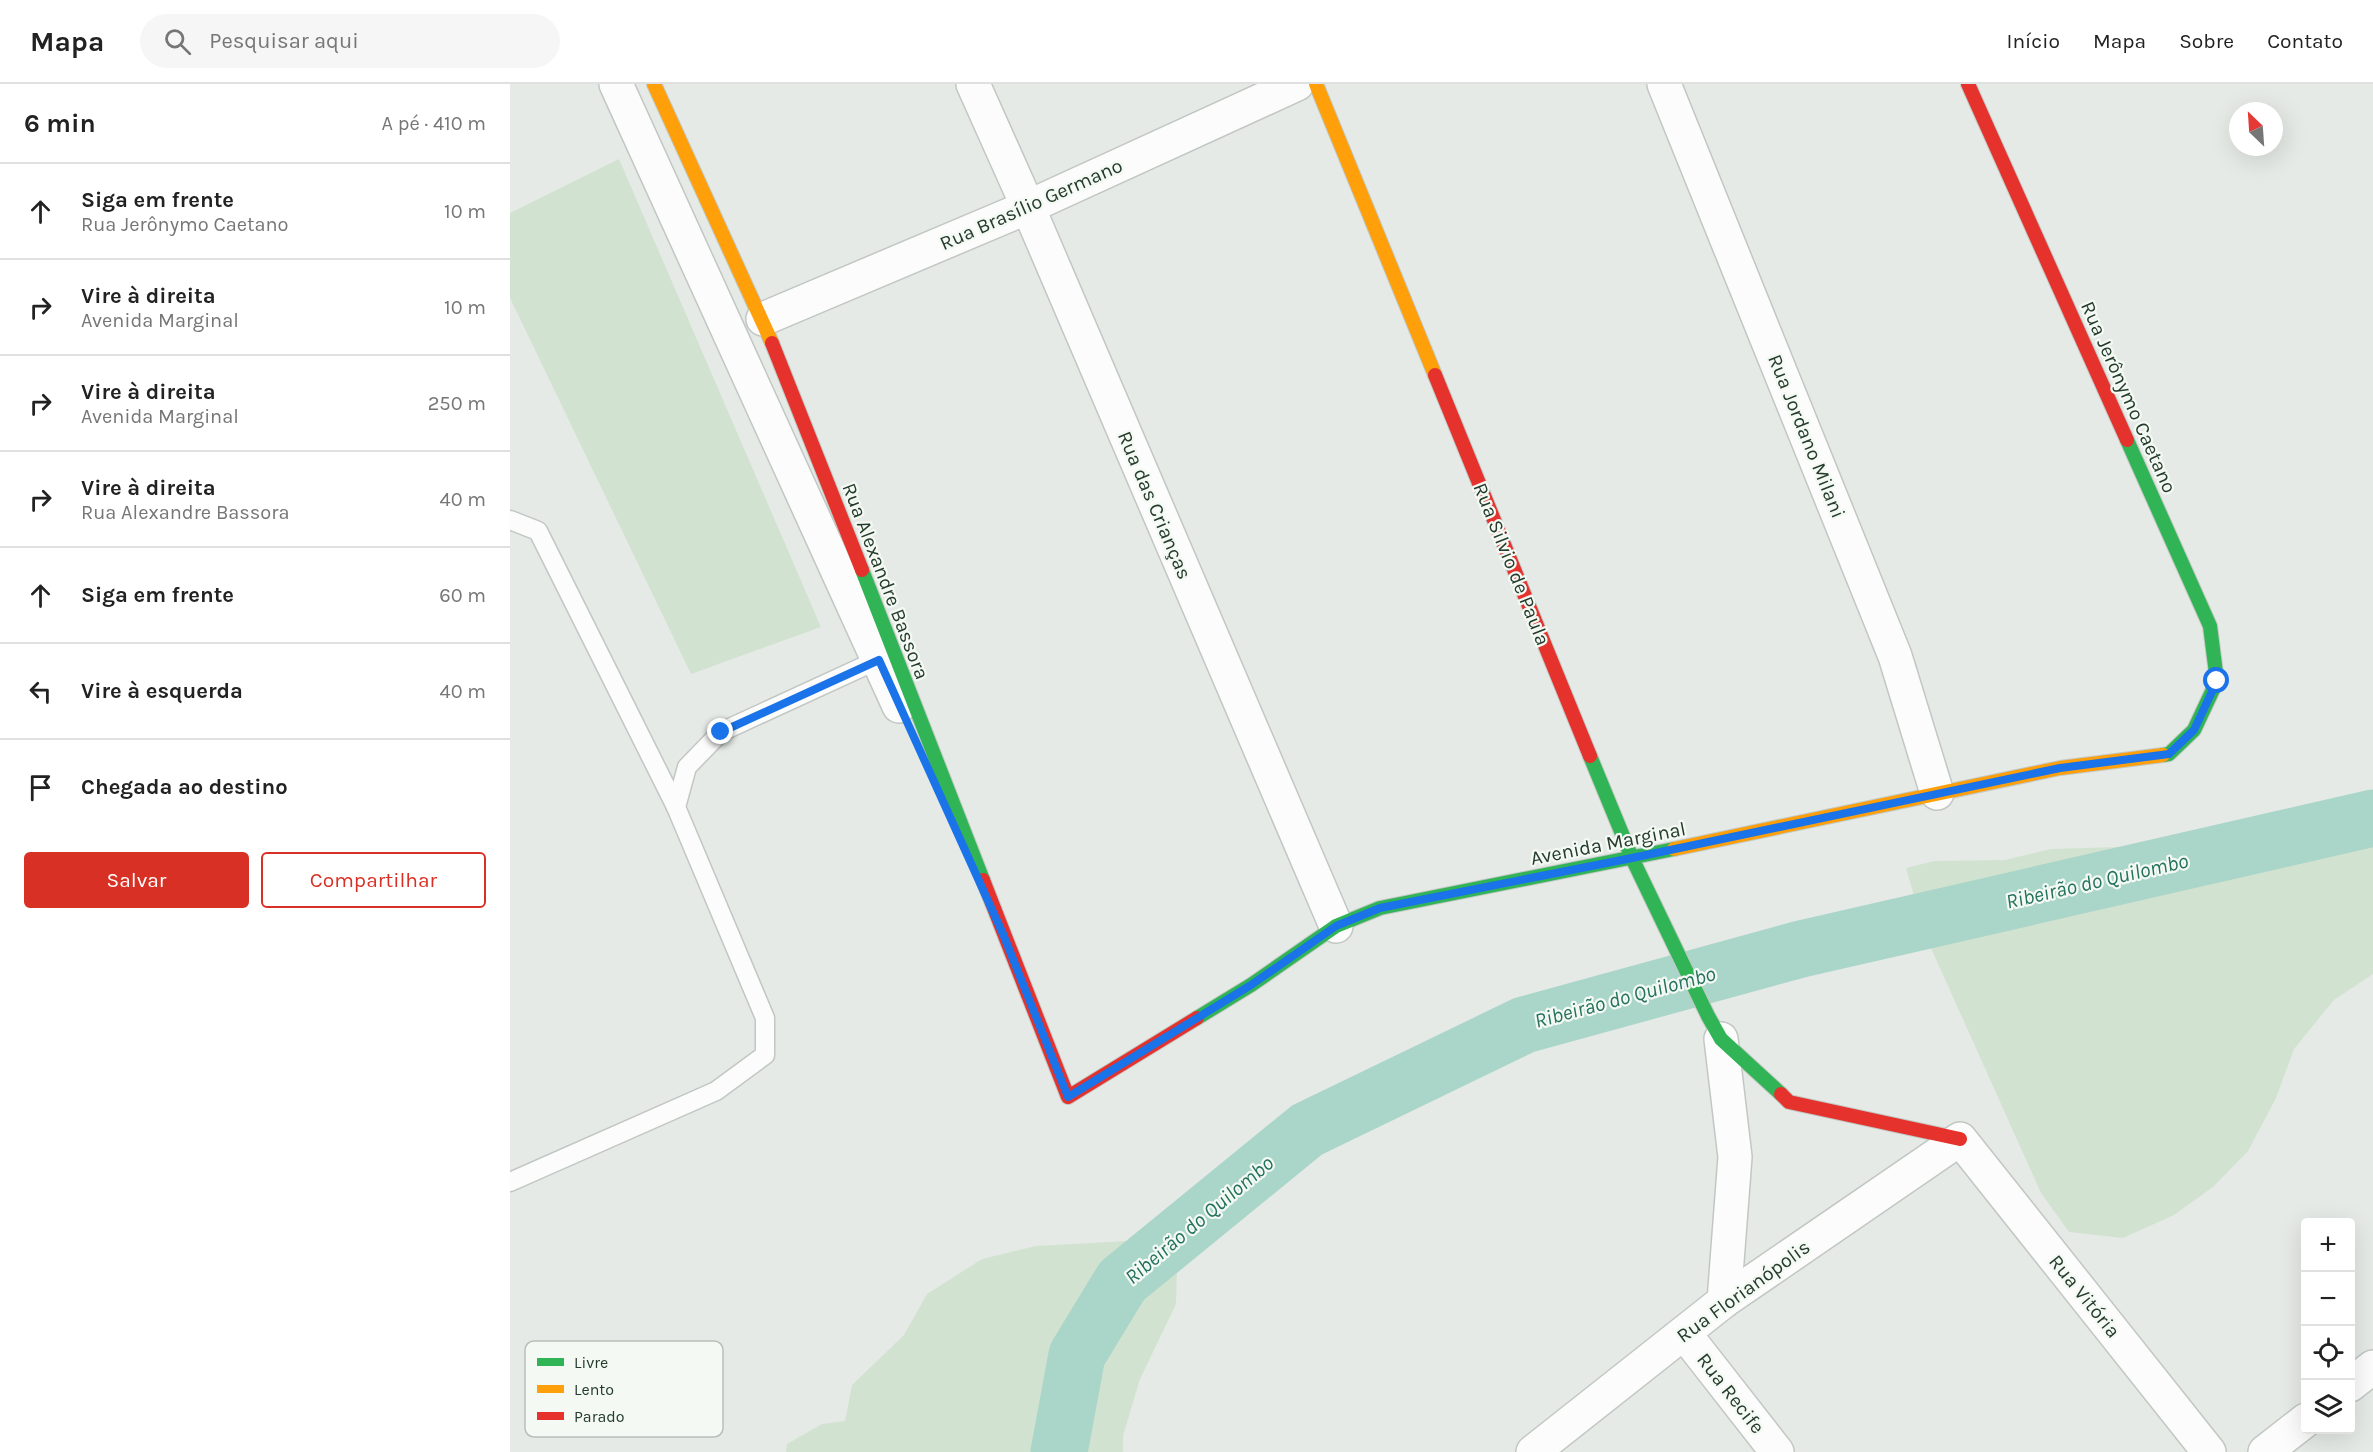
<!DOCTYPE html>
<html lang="pt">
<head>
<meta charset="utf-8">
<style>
  body { margin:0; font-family:Karla,sans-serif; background:#f6f6f6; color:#222 }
  .controls { position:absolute; right:18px; bottom:18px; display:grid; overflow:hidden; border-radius:6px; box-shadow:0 6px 24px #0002 }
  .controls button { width:54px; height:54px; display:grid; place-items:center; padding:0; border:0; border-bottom:2px solid #e0e0e0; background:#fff; color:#222; font:30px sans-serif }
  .compass { position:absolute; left:1719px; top:18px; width:54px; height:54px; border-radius:50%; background:#fff; box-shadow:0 6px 24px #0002; rotate:335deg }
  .stop { position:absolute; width:18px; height:18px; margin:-14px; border:4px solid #1a73e8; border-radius:50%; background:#fff }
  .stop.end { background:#1a73e8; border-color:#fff; box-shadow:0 2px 6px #0008 }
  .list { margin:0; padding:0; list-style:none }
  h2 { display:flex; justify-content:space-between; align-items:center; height:78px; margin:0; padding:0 24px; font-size:26px }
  h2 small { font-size:20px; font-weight:400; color:#767676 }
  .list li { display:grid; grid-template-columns:39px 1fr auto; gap:18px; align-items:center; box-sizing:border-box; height:96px; padding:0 24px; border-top:2px solid #e0e0e0 }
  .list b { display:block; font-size:22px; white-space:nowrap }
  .list p { margin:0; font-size:20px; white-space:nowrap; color:#767676 }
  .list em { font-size:20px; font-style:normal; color:#767676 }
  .actions { display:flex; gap:12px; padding:18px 24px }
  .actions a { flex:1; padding:14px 0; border:2px solid #d93025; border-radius:6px; text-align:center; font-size:21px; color:#d93025 }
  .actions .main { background:#d93025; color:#fff }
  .icon { flex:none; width:33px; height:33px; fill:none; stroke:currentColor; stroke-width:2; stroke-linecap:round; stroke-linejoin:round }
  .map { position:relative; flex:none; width:1863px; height:1368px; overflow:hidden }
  header { display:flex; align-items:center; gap:36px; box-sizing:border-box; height:84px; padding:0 30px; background:#fff; border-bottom:2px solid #e0e0e0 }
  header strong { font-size:28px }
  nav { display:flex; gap:33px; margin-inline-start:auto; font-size:21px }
  .search { width:420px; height:54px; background:#f6f6f6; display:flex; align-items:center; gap:15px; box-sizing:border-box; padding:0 21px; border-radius:33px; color:#767676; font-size:22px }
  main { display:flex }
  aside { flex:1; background:#fff }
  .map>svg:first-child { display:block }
  .green { fill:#d2e2d0 }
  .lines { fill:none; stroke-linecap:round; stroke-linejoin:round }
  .river { stroke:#aad5c9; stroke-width:57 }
  .lane-casing { stroke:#c2c7c3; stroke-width:21 }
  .street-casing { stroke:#c2c7c3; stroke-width:36 }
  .fast-casing { stroke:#c2c8c3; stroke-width:16 }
  .slow-casing { stroke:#c2c8c3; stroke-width:16 }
  .jam-casing { stroke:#c2c8c3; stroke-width:16 }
  .lane { stroke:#fbfcfb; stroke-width:18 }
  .street { stroke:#fbfcfb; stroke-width:33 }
  .fast { stroke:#30b455; stroke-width:14 }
  .slow { stroke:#ff9f0a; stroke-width:14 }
  .jam { stroke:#e5322d; stroke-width:14 }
  .route { stroke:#1a73e8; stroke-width:8 }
  .labels { text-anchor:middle; stroke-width:4.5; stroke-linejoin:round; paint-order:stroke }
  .street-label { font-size:20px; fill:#253c2c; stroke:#f4f9f4 }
  .water-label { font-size:21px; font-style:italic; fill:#24725e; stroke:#f4f9f4 }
  .key { fill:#f4f9f4; stroke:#b6c0b8; stroke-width:1.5 }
  .key-label { font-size:16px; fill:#253c2c }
</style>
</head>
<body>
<header>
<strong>Mapa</strong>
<div class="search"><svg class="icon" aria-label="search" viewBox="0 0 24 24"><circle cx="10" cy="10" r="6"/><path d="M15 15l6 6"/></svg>Pesquisar aqui</div>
<nav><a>Início</a><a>Mapa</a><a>Sobre</a><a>Contato</a></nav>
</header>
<main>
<aside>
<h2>6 min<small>A pé · 410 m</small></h2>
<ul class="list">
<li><svg class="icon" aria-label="ahead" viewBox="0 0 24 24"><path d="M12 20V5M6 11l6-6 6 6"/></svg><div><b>Siga em frente</b><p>Rua Jerônymo Caetano</p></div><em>10 m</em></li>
<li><svg class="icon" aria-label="right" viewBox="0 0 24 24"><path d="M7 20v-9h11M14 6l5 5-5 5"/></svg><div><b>Vire à direita</b><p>Avenida Marginal</p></div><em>10 m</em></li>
<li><svg class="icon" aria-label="right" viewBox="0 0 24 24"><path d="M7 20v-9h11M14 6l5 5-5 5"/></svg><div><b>Vire à direita</b><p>Avenida Marginal</p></div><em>250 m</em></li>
<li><svg class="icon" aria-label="right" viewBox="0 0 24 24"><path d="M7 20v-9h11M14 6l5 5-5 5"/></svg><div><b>Vire à direita</b><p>Rua Alexandre Bassora</p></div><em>40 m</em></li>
<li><svg class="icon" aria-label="ahead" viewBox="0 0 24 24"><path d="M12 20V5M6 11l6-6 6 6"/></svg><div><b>Siga em frente</b></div><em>60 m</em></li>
<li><svg class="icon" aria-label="left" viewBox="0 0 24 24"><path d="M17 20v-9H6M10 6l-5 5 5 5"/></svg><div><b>Vire à esquerda</b></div><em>40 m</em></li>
<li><svg class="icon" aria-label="arrive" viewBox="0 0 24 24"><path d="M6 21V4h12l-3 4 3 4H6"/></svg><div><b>Chegada ao destino</b></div></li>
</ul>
<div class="actions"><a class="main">Salvar</a><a>Compartilhar</a></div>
</aside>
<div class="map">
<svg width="1863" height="1368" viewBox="0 0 1863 1368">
  <rect width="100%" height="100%" fill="#e5eae6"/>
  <g class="green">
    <path d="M109,75l202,468 -130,47 -181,-376v-85z"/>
    <path d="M1863,713v177l-39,26 -40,49 -18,49 -28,53 -35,36 -39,28 -51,23 -54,-6 -28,-39 -115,-256 -20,-69 28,-7 71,-1 46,-11 101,-3 55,-15 63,3 51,-23z"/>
    <path d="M617,1157l29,8 21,20 -1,35 -36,75 -17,57v16h-337l1,-8 35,-20 23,-3 7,-36 52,-50 23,-41 55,-35 54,-13z"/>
  </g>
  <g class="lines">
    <path class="river" d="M549,1368l18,-97 45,-74 185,-151 217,-105 277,-76 572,-131"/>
    <defs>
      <g id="lane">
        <path d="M0,436l28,11 138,276"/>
        <path d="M0,1098l206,-91 49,-36v-37l-89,-211 11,-40 34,-35 163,-75"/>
      </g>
      <g id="street">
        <path d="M106,0l283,622"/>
        <path d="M463,0l55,123 308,719"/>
        <path d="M1154,0l231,572 42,137"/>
        <path d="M253,235l265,-112 269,-123"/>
        <path d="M1211,955l14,118 -11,144"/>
        <path d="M1174,1249l93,119"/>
        <path d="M1840,1301l23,-18"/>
        <path d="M1023,1368l191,-151 236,-162 249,313"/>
        <path d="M1755,1368l41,-32"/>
      </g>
      <g id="fast">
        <path d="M1617,356l83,186 7,55 -23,49 -25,24 -6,1"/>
        <path d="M352,486l121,310"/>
        <path d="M1080,672l42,102 76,158 13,23 60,55"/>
        <path d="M687,934l54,-33 85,-59 44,-18 294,-59"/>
      </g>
      <g id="slow">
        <path d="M144,0l118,259"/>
        <path d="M806,0l119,291"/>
        <path d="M1164,765l386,-81 103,-13"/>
      </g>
      <g id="jam">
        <path d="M1458,0l159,356"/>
        <path d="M262,259l90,227"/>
        <path d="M925,291l155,381"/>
        <path d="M473,796l85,217 129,-79"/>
        <path d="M1271,1010l8,8 171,37"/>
      </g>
    </defs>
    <use href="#lane" class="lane-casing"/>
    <use href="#street" class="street-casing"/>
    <use href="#fast" class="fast-casing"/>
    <use href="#slow" class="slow-casing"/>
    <use href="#jam" class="jam-casing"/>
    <use href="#lane" class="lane"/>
    <use href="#street" class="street"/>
    <use href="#fast" class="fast"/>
    <use href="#slow" class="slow"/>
    <use href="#jam" class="jam"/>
  </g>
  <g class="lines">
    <path class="route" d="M211,648l158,-72 124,274 65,163 183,-112 85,-59 44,-18 252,-50 428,-90 109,-14 25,-24 23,-49"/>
  </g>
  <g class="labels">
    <g class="street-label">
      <text transform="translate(521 120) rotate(-24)" y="7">Rua Brasílio Germano</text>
      <text transform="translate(1619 313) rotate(66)" y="7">Rua Jerônymo Caetano</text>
      <text transform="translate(1297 352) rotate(68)" y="7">Rua Jordano Milani</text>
      <text transform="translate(645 421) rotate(67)" y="7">Rua das Crianças</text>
      <text transform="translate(1002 480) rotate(68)" y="7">Rua Silvio de Paula</text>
      <text transform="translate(376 497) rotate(69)" y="7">Rua Alexandre Bassora</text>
      <text transform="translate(1098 759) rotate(-11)" y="7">Avenida Marginal</text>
      <text transform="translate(1233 1207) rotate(-36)" y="7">Rua Florianópolis</text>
      <text transform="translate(1575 1212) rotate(51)" y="7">Rua Vitória</text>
      <text transform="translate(1221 1309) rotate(52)" y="7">Rua Recife</text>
    </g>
    <g class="water-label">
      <text transform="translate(1587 797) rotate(-13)" y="7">Ribeirão do Quilombo</text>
      <text transform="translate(1115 913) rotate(-15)" y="7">Ribeirão do Quilombo</text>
      <text transform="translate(689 1136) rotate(-40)" y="7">Ribeirão do Quilombo</text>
    </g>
  </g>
  <rect x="15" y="1257" width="198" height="96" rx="9" class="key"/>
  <rect x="27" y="1274" width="27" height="8" fill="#30b455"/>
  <rect x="27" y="1301" width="27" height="8" fill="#ff9f0a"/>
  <rect x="27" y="1328" width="27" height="8" fill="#e5322d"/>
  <g class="key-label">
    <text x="64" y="1284">Livre</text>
    <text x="64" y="1311">Lento</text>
    <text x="64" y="1338">Parado</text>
  </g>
</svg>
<div class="controls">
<button>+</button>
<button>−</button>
<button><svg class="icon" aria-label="locate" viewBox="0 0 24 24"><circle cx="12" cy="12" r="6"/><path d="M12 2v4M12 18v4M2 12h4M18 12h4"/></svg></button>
<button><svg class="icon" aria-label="layers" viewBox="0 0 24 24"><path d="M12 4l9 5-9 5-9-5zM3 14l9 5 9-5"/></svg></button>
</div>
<svg class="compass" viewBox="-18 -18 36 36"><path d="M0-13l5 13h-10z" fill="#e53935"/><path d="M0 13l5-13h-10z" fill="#767676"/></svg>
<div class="stop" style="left:1707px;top:597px"></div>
<div class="stop end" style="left:211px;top:648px"></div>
</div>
</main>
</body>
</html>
